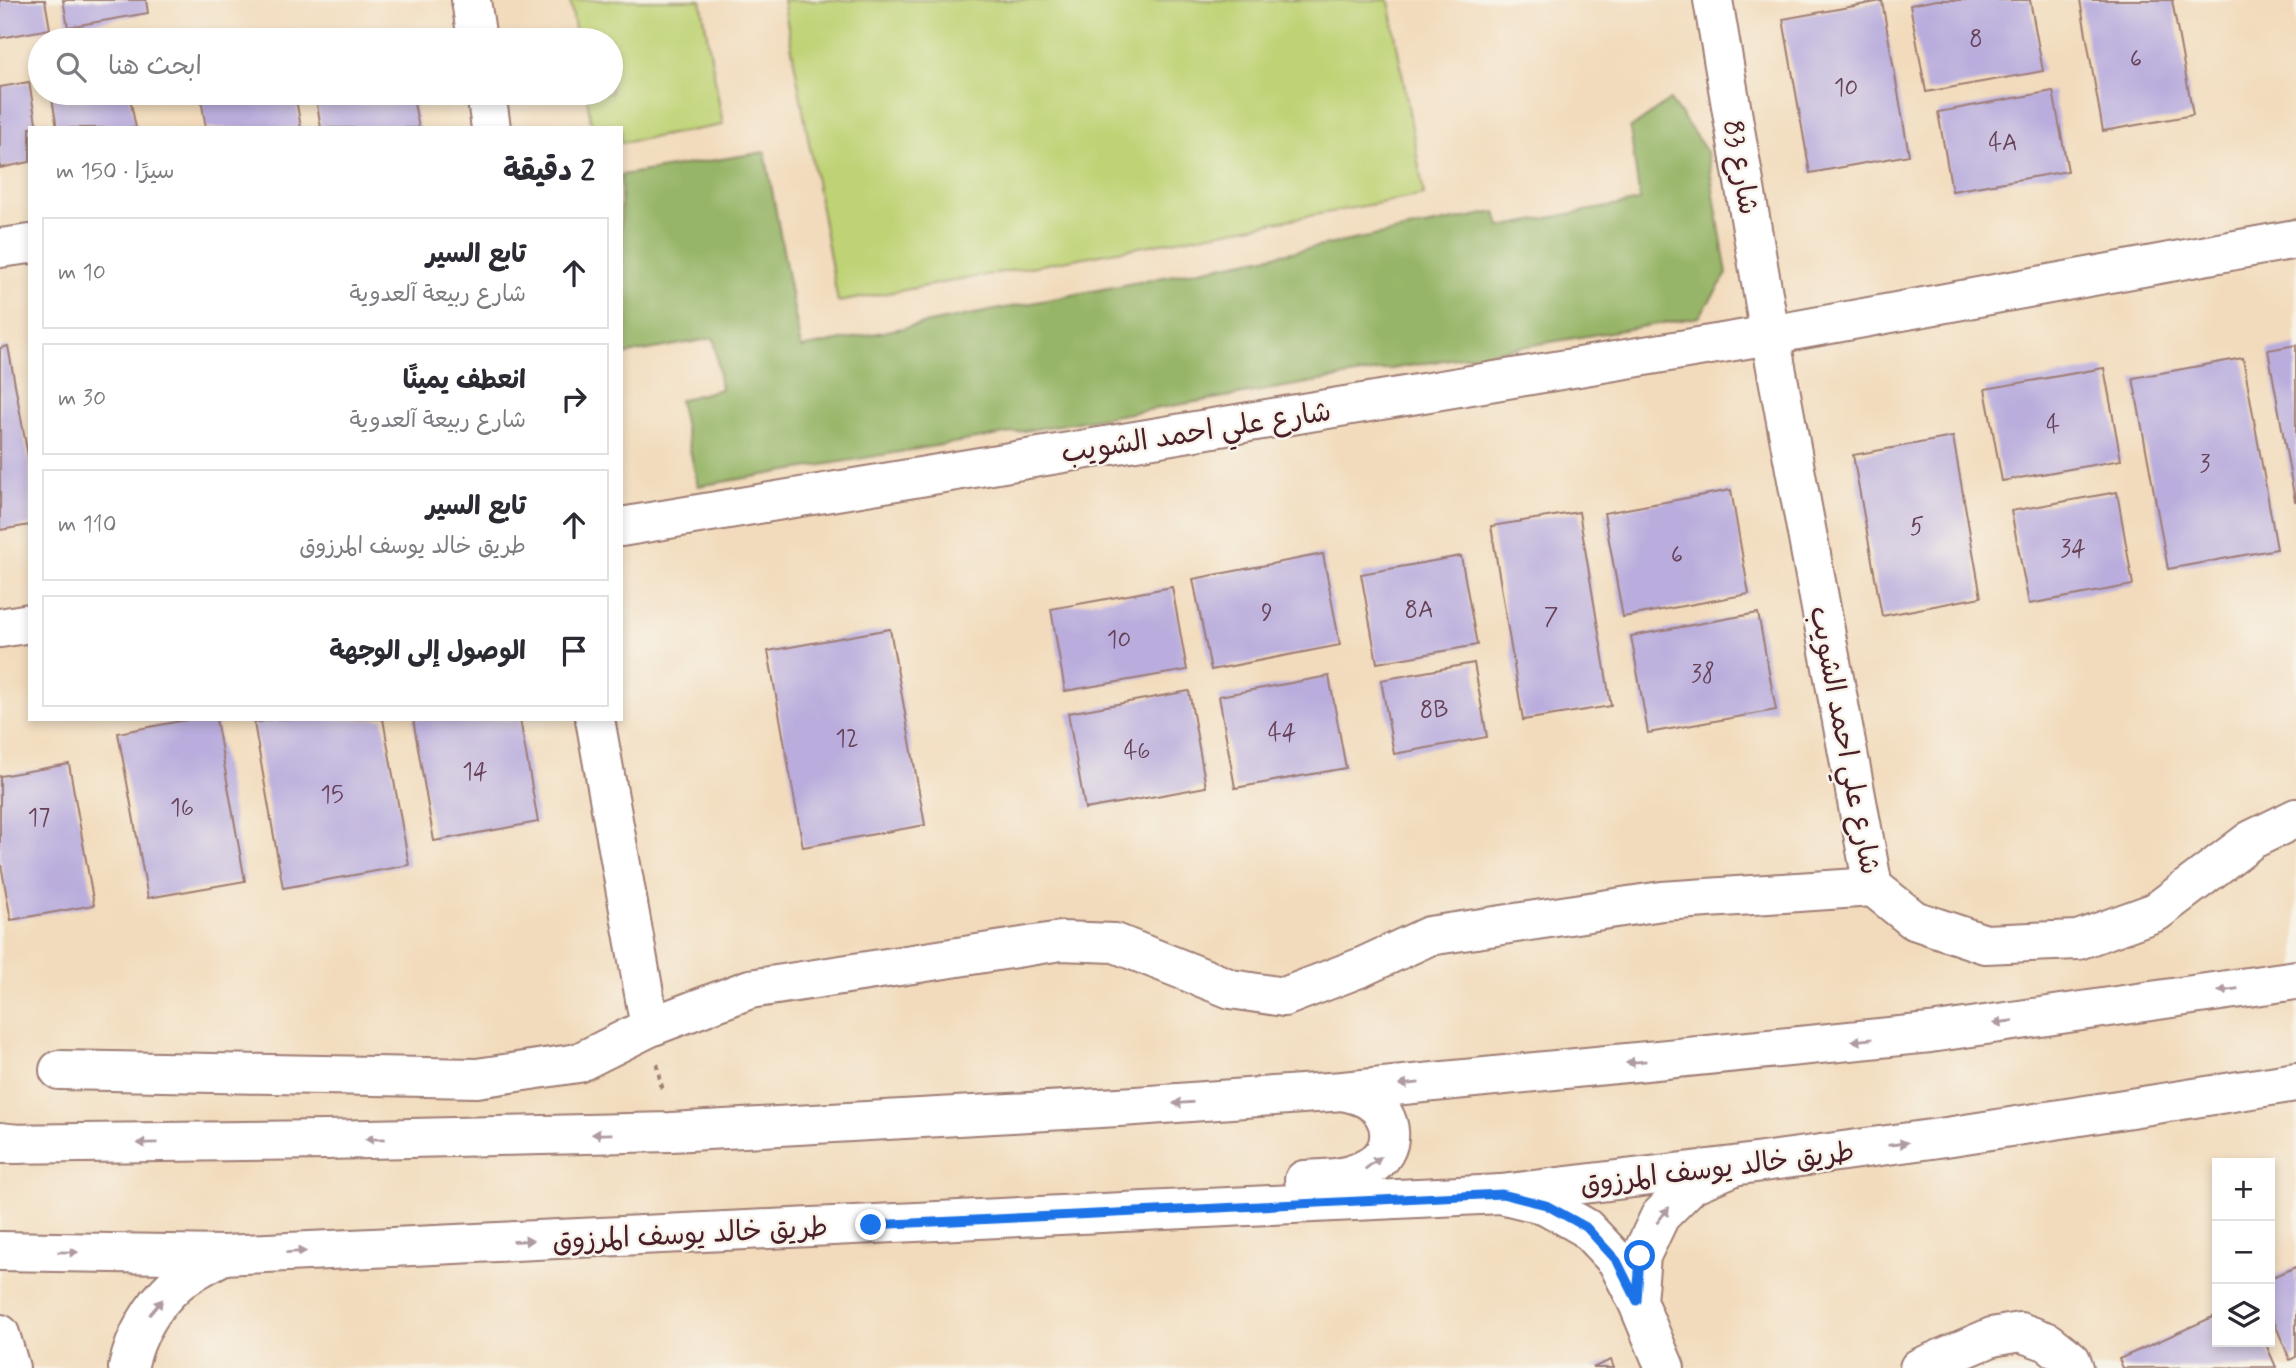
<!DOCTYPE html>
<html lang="ar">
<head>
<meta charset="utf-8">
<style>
  body { margin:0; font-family:Mynerve,"Playpen Sans Arabic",sans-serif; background:#f2f2f3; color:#2b2b33; direction:rtl }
  .controls { position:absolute; right:21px; bottom:21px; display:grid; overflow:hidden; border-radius:0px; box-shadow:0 4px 10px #0003 }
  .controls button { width:63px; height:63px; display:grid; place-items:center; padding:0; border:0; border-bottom:2px solid #e1e1e2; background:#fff; color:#2b2b33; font:35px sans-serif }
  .stop { position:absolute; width:21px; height:21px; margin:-16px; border:5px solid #1a73e8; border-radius:50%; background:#fff }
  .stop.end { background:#1a73e8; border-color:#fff; box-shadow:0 2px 7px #0008 }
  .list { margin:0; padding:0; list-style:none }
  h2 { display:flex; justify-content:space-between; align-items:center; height:91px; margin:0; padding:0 28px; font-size:30px }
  h2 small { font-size:23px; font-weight:400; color:#7c7c81 }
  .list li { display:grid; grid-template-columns:46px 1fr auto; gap:21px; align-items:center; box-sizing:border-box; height:112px; margin:0 14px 14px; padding:0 14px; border:2px solid #e1e1e2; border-radius:0px }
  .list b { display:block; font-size:26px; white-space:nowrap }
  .list p { margin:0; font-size:23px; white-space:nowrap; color:#7c7c81 }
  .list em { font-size:23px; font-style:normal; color:#7c7c81 }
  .icon { flex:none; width:38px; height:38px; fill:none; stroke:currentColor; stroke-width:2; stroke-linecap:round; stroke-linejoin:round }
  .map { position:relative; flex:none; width:2296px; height:1368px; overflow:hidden; direction:ltr }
  .search { position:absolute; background:#fff; box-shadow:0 4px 10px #0003; left:28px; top:28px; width:595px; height:77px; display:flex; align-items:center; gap:18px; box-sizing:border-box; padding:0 24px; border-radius:38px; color:#7c7c81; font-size:26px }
  .panel { position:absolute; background:#fff; box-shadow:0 4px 10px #0003; left:28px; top:126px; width:595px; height:595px; border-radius:0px; direction:rtl }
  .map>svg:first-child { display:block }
  .green { fill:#bfd376; stroke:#847950; stroke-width:2 }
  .forest { fill:#97b567; stroke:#706a49; stroke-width:2 }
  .building { fill:#baaddd }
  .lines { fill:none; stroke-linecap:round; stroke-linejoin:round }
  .minor-casing { stroke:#9e7d74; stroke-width:42 }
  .major-casing { stroke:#9e7d74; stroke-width:42 }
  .highway-casing { stroke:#9e7d74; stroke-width:42 }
  .path { stroke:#9e7d74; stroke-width:4.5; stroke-dasharray:5 5; stroke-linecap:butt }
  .minor { stroke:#fff; stroke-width:38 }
  .major { stroke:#fff; stroke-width:38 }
  .highway { stroke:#fff; stroke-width:38 }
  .oneway { fill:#ae9aa0 }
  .route { stroke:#1a73e8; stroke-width:9 }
  .labels { text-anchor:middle; stroke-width:5; stroke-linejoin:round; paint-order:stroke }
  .number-label { font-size:24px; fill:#664258 }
  .street-label { font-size:28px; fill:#4a1f2b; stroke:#f7f3e8 }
</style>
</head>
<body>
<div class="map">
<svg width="2296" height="1368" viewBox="0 0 2296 1368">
  <rect width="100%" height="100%" fill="#f7f3e8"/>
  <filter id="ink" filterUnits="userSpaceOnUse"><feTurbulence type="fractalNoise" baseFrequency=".0143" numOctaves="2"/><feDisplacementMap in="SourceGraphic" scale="14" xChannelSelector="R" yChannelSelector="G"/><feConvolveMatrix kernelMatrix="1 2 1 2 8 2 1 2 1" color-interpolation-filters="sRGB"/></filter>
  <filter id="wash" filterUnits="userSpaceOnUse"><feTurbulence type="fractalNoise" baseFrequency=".00686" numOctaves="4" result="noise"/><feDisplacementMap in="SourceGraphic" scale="28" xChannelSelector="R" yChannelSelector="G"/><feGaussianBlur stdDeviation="1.57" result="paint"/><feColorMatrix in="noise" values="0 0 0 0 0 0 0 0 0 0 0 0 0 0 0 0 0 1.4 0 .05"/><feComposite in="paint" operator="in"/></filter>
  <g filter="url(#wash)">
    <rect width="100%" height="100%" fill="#f2dbbc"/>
    <g class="green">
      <path d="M570,0h131l22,125 -102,18v-15h-29l-6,-35h25v-53h-34z"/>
      <path d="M783,0h606l35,195 -586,107z"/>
    </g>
    <path class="forest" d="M1670,100l37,52 20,122 -28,43 -1001,169 -19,-86 42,-11 -7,-51 -93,17v-180l144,-23 36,196 695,-136 4,15 140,-26 -10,-72z"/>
    <g id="blocks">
      <g class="building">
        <path d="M0,0h45l5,29 -50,9z"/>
        <path d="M63,0h83l2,13 -80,14z"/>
        <path d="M1937,0h93l13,71 -117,21 -16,-87z"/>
        <path d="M2080,0h92l21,115 -90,16z"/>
        <path d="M1882,1l27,154 -99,18 -27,-154z"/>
        <path d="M401,29l2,11h-59v-1z"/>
        <path d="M29,82l8,46h-7v34l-30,6v-81z"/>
        <path d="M2053,91l15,80 -116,20 -14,-79z"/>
        <path d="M51,93h78l7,35h-79z"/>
        <path d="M200,93h95l6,35h-95z"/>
        <path d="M315,93h97l7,35h-98z"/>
        <path d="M2296,345v156h-1l-27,-151z"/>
        <path d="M8,346l22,121v58l-30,5v-182z"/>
        <path d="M2243,358l34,191 -109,20 -35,-191z"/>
        <path d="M2104,368l17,92 -119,21 -17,-92z"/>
        <path d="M1953,437l28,160 -99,19 -29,-161z"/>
        <path d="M1731,490l18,104 -126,23 -19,-104z"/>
        <path d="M2117,492l16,93 -104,19 -18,-93z"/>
        <path d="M1579,512l32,194 -88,14 -32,-194z"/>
        <path d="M1323,554l17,91 -129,25 -18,-91z"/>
        <path d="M1461,556l16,89 -100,18 -16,-89z"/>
        <path d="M1172,587l15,83 -122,21 -14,-82z"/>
        <path d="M1758,613l18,97 -128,23 -17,-97z"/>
        <path d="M890,629l35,196 -122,22 -35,-196z"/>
        <path d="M1474,663l13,74 -93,17 -13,-74z"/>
        <path d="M1329,676l17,92 -111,20 -16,-92z"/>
        <path d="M1189,691l17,96 -121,22 -17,-96z"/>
        <path d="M191,719h25l29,162 -97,17 -30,-165z"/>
        <path d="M273,719h110l26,146 -126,23 -29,-165z"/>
        <path d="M413,719h107l18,103 -104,19z"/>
        <path d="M69,764l25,141 -83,15 -11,-61v-83z"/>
        <path d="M2296,1267v90l-6,3 -20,-48v-34z"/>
        <path d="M2217,1315v27h48l11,25 -153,1 -4,-9z"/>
        <path d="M1611,1360l3,8h-22z"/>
      </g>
    </g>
  </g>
  <g filter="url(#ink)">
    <use href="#blocks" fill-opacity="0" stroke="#9e7d74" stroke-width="2"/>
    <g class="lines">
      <defs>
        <g id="minor">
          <path d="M471,0l6,40"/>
          <path d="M1713,0l57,335 103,552 41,33 71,24 93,-4 78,-28 95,-72 45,-22"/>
          <path d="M486,93l5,35"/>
          <path d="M0,248l30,-4"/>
          <path d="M621,527l1149,-192 526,-96"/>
          <path d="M0,628l30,-5"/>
          <path d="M595,719l55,308"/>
          <path d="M59,1070l418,8 101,-15 72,-36 100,-38 311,-48 54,2 116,46 53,8 78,-30 67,-31 233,-35 211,-14"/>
          <path d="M1501,1194l45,11 40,23 31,33 20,40 28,67"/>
          <path d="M1637,1301l4,-45 19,-40 32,-32 38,-16"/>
          <path d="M1919,1368l73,-31 28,-5 28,10 23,18 3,8"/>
        </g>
        <g id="major">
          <path d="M0,1144l326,-4 345,-8 465,-26 207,-15 587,-58 366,-53"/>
          <path d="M1304,1180c23,-1 45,-1 65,-13 28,-15 26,-51 0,-67 -8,-5 -18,-7 -26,-9"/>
          <path d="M0,1251l223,4 1278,-61 232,-28 213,-29 350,-55"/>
          <path d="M0,1334l10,34"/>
          <path d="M128,1368c7,-32 24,-62 48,-84 13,-12 32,-20 47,-29"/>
        </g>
        <path id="highway" d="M0,1142l18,2"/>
      </defs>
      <use href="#minor" class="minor-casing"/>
      <use href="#major" class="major-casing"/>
      <use href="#highway" class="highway-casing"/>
      <path class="path" d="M657,1064l6,29"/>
      <use href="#minor" class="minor"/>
      <use href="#major" class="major"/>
      <use href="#highway" class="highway"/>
    </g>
    <defs><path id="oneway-solid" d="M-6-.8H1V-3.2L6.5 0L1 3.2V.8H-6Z" transform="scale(1.75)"/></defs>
    <g class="oneway">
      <use href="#oneway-solid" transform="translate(2228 990) rotate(172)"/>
      <use href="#oneway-solid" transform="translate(2003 1022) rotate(172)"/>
      <use href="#oneway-solid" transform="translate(1862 1040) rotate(174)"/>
      <use href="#oneway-solid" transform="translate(1636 1062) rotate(174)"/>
      <use href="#oneway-solid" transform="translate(1409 1084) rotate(174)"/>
      <use href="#oneway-solid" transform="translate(1183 1103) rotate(176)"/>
      <use href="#oneway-solid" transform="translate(602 1134) rotate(179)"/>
      <use href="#oneway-solid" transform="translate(375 1139) rotate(179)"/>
      <use href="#oneway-solid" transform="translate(147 1143) rotate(179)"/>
      <use href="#oneway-solid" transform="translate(1898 1144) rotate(-8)"/>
      <use href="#oneway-solid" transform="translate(1373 1163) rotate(-38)"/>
      <use href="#oneway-solid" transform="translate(1663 1215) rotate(-52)"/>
      <use href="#oneway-solid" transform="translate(523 1241) rotate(-3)"/>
      <use href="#oneway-solid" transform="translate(68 1252) rotate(1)"/>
      <use href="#oneway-solid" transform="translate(296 1252) rotate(-3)"/>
      <use href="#oneway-solid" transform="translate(156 1307) rotate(-50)"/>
    </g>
  </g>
  <g class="lines" filter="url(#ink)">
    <path class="route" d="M871,1225l631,-31 44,11 40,22 31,34 20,40 3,-45"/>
  </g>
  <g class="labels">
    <g class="number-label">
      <text x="1976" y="46">8</text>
      <text x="2136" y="66">6</text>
      <text x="1846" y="95">10</text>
      <text x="2003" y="150">4A</text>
      <text x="2053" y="432">4</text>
      <text x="2205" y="471">3</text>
      <text x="1917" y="534">5</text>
      <text x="2073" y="556">34</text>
      <text x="1677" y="562">6</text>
      <text x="1419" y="617">8A</text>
      <text x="1267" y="620">9</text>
      <text x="1551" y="624">7</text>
      <text x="1119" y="647">10</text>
      <text x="1703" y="681">38</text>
      <text x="1434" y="717">8B</text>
      <text x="1282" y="740">44</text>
      <text x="847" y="746">12</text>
      <text x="1137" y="758">46</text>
      <text x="475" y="779">14</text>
      <text x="332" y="802">15</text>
      <text x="182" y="815">16</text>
      <text x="39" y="825">17</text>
    </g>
    <g class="street-label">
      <text transform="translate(1742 167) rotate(80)" y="10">شارع 83</text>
      <text transform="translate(1196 431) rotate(-9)" y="10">شارع علي احمد الشويب</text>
      <text transform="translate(1846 740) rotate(79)" y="10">شارع علي احمد الشويب</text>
      <text transform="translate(1717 1167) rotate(-7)" y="10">طريق خالد يوسف المرزوق</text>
      <text transform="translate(690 1233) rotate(-3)" y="10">طريق خالد يوسف المرزوق</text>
    </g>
  </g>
</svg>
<div class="controls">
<button>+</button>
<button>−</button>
<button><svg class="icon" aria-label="layers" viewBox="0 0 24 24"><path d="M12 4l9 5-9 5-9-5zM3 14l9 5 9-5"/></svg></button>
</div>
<div class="stop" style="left:1640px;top:1256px"></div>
<div class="stop end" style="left:871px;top:1225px"></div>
<div class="search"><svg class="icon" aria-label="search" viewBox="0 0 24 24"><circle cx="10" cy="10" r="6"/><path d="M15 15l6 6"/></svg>ابحث هنا</div>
<section class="panel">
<h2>2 دقيقة<small>سيرًا · 150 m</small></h2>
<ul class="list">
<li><svg class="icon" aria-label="ahead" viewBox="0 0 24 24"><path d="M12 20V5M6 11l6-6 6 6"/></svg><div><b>تابع السير</b><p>شارع ربيعة آلعدوية</p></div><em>10 m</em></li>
<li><svg class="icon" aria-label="right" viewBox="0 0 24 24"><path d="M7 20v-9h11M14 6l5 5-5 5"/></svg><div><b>انعطف يمينًا</b><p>شارع ربيعة آلعدوية</p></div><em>30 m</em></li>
<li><svg class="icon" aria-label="ahead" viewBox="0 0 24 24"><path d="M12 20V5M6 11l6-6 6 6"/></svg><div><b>تابع السير</b><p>طريق خالد يوسف المرزوق</p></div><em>110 m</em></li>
<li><svg class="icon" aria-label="arrive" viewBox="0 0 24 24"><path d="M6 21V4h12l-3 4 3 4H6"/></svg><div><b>الوصول إلى الوجهة</b></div></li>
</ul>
</section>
</div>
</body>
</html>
